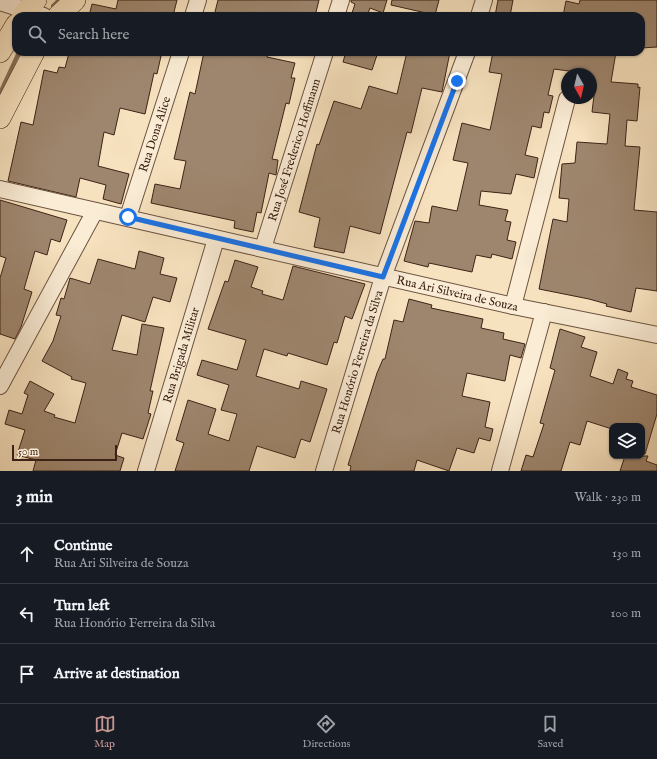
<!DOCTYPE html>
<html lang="en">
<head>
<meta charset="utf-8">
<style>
  body { margin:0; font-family:"IM FELL English",serif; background:#242831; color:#f1f3f6 }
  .controls { position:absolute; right:12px; bottom:12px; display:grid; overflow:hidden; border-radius:8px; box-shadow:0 1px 3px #0004 }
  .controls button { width:36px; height:36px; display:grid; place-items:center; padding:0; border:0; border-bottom:1px solid #363941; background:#171b24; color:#f1f3f6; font:20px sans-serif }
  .compass { position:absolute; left:561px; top:68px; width:36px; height:36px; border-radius:50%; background:#171b24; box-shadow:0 1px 3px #0004; rotate:172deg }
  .scale { position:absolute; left:12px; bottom:10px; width:105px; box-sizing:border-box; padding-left:4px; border:2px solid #3d2316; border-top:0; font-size:11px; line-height:14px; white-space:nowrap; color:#3d2316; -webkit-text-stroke:3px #faecd5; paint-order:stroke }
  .stop { position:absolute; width:12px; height:12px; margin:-9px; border:3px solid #1a73e8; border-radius:50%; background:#fff }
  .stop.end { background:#1a73e8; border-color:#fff; box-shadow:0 1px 4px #0008 }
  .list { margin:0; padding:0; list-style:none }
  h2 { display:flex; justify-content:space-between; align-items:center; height:52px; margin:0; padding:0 16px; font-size:17px }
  h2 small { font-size:13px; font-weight:400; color:#9ea1a6 }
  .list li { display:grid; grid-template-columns:26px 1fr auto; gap:12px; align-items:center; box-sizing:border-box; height:60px; padding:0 16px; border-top:1px solid #363941 }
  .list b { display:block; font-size:15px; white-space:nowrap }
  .list p { margin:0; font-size:13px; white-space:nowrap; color:#9ea1a6 }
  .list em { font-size:13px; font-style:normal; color:#9ea1a6 }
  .icon { flex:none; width:22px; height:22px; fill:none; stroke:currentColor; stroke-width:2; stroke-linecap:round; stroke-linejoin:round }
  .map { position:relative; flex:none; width:657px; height:471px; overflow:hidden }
  .search { position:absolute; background:#171b24; box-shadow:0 1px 3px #0004; left:12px; right:12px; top:12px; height:44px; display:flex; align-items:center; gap:10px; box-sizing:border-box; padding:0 14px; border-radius:12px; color:#9ea1a6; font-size:15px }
  .sheet { height:232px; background:#171b24 }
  nav { display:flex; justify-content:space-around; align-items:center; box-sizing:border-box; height:56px; border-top:1px solid #363941; background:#171b24; font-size:11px; color:#9ea1a6 }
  nav a { display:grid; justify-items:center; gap:2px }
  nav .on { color:#c59692 }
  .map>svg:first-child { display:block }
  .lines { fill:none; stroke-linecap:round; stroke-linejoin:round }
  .stream { stroke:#876f59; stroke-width:4 }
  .building { fill:#9e866e; stroke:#3d2316 }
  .minor-casing { stroke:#6c5340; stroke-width:18 }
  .major-casing { stroke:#3d2316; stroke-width:22 }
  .minor { stroke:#faecd5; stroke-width:16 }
  .major { stroke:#f7e2bf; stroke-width:21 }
  .route { stroke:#1a73e8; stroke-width:5 }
  .labels { text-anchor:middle; stroke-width:3; stroke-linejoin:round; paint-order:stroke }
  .street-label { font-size:12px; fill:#3d2316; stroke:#faecd5 }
</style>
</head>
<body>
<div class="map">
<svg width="657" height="471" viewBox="0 0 657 471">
  <rect width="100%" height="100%" fill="#f7e2bf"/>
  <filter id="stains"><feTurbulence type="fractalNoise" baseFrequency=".005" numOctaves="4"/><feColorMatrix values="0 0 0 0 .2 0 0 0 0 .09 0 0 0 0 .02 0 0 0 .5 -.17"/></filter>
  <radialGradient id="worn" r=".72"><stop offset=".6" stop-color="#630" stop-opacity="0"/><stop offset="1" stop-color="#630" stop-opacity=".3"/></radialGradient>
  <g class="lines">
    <g class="stream">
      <path d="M53,6l6,-6"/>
      <path d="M0,93l19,-41"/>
    </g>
  </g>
  <g class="building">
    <path d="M118,0h59l-4,16h-84l3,-12 24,5z"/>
    <path d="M218,0h101l-4,16h-101z"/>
    <path d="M351,0h36l-4,13 -13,-5 -3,8h-16l4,-12 -4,-2z"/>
    <path d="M392,0h47l-4,15 -44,-10z"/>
    <path d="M498,0h15l-3,16h-15z"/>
    <path d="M580,0h77v47l-16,1v-32h-78l3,-15 13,3z"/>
    <path d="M75,52h71l15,4 -4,18 -3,-1 -9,41 -25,-6 -6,27 -10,-3 -6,34 31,8 -8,30 -18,-5 3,-14 -26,-7 -4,19 -68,-16 13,-59 12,3 11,-55 13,3 2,-6 6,1 4,-15 6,1z"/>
    <path d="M204,52h64l-1,5 28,6 -4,15h4l-6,26 -3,-1 -14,56 6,1 -2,15 -7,-2 -8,40 -4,-1 -4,20 -19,-4 1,-7 -84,-18 4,-19 25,5 6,-28 -12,-2 16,-67 5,2z"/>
    <path d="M346,52h32l-6,18 -29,-8z"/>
    <path d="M407,52h43l-8,40 -20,-4 -11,45 -4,-1 -27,102 -30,-8 -6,27 -30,-6 6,-29 -21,-6 18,-68 2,1 15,-44 27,8 8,-23 28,8z"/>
    <path d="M493,52h123l-5,30 27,2v4l2,-1 -3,34 -10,-1 -2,26 15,1 -6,63 23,2v79l-21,-3 -5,24 -25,-6 1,-2 -18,-5 -50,-10 14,-70 14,3 2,-23 -10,-1 3,-34 13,-1 2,-21 30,2 3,-30 -18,-2 3,-25h-4v-13l-37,-5 -6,26 5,1 -4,17 -5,-1 -3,16 -9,-2 -7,29 13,3 -4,20 -18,-4 -5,20 -30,-3 -2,14 29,5 -3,11 6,1 -4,18 9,2 -4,17 -20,-5 -1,4 -15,-3 -4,17 -43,-9 -1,4 -24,-6 11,-40 14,2 3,-17 25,5 11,-48 -15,-3 9,-37 28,7 12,-56 -13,-2z"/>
    <path d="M0,200l67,20 -7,22 -9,-3 -4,16 -12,-4 -11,38 8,3 -11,35 -6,12 -15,-5v-56l6,-20 -6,-2z"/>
    <path d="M139,251l25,7 -4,16 17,4 -7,24 -17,-5 -8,25 -23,-7 -10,35 25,5 5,-31 22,4 -14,63h3l-5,22 3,1 -8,25 -21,-6 -7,22 9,3 -4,13h-87l3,-11 -19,-5 8,-25 -20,-6 4,-14 13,4 6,-19 -4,-2 6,-12 24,13 -10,17 11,4 -1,2 21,6 11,-40 -15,-4 1,-2 -30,-16 11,-20 8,-25 -5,-1 5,-17 3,1 6,-21 20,6 8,-25 37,10z"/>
    <path d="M235,260l23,7 -7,20 12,4 -1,3 21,6 10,-34 72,18 -13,35 -7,-3 -8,27 -3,-1 -7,23 -39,-12 -1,3 -23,-7 -8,27 43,13 2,-8 26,8 -17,53 -9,-3 -6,19 -38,-12 -8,25h-74l9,-28 -8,-3 12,-40 28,9 -8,25 21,7 8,-27 -16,-4 8,-25 -32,-10 5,-15 35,10 9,-30 -38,-11 17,-48 3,1z"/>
    <path d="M409,299l23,6 -1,3 52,11 -2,9 23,5 -1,6 22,5 -4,14 -11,-3 -5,26 -38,-8 -5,23 28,6 -5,25 8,2 -3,12 -11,-3 -5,15 -17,-5 -8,23 -32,-11 -3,11h-64l1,-5 -3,-1 29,-92 6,-14h2l9,-39 9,2z"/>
    <path d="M560,329l25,8 -4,10 16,5 -7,24 23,8 5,-15 10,4 -2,6 7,2 -2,6 26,8v19l-12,40h-3v-28h-30v3l-25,-8 -7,24 -10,-3 -9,29h-40l5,-16 7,2 11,-33 -4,-1 15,-53 -5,-2z"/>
    <path d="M625,456h23l-2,5 11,4v6h-37z"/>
  </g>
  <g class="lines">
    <defs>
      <g id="minor">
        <path d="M0,2l44,14"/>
        <path d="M193,16l5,-16"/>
        <path d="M336,16l5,-16"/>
        <path d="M479,16l5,-16"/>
        <path id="s1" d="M0,189l513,117 144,29"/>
        <path id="s2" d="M128,217l53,-165"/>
        <path id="s3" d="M263,248l62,-196"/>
        <path d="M513,306l54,-207"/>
        <path d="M0,386l95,-175"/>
        <path id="s4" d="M146,471l70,-232"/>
        <path id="s5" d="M324,471l59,-194 84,-225"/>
        <path d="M500,471l44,-159"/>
      </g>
      <g id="major">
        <path d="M22,16l14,-16"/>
        <path d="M58,16l17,-16"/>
        <path d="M0,52l16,-27"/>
        <path d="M0,118l34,-66"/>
      </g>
    </defs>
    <use href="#minor" class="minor-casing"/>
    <use href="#major" class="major-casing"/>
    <use href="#minor" class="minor"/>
    <use href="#major" class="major"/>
  </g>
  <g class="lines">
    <path class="route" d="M128,217l255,60 74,-196"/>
  </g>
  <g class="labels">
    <g class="street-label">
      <text dy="4" stroke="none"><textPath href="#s2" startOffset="87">Rua Dona Alice</textPath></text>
      <text dy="4" stroke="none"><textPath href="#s3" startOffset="103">Rua José Frederico Hoffmann</textPath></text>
      <text dy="4" stroke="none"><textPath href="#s1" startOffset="469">Rua Ari Silveira de Souza</textPath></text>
      <text dy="4" stroke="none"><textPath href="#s4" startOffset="121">Rua Brigada Militar</textPath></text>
      <text dy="4" stroke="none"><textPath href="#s5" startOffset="114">Rua Honório Ferreira da Silva</textPath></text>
    </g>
  </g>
  <rect width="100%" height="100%" filter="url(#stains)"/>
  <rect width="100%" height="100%" fill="url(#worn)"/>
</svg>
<div class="controls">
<button><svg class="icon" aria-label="layers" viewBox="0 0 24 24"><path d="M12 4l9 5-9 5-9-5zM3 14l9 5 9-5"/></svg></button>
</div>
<svg class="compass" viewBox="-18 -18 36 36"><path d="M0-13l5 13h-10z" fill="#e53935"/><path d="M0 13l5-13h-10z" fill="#9ea1a6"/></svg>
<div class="scale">50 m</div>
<div class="stop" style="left:128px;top:217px"></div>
<div class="stop end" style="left:457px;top:81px"></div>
<div class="search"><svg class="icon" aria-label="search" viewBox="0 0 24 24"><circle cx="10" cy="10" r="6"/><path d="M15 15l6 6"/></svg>Search here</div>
</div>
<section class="sheet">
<h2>3 min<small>Walk · 230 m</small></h2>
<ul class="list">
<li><svg class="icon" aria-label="ahead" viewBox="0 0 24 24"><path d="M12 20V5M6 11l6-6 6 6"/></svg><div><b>Continue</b><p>Rua Ari Silveira de Souza</p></div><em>130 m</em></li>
<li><svg class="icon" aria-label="left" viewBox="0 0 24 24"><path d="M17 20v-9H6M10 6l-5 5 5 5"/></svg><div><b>Turn left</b><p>Rua Honório Ferreira da Silva</p></div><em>100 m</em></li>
<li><svg class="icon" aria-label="arrive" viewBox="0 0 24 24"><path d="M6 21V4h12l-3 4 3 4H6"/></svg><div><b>Arrive at destination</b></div></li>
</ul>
</section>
<nav>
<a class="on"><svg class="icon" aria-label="map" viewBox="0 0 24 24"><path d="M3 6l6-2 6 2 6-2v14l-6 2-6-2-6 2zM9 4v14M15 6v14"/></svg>Map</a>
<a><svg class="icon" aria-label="directions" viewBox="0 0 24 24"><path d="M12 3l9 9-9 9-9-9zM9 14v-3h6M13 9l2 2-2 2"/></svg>Directions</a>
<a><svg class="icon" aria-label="saved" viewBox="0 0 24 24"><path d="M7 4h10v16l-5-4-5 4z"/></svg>Saved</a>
</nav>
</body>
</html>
